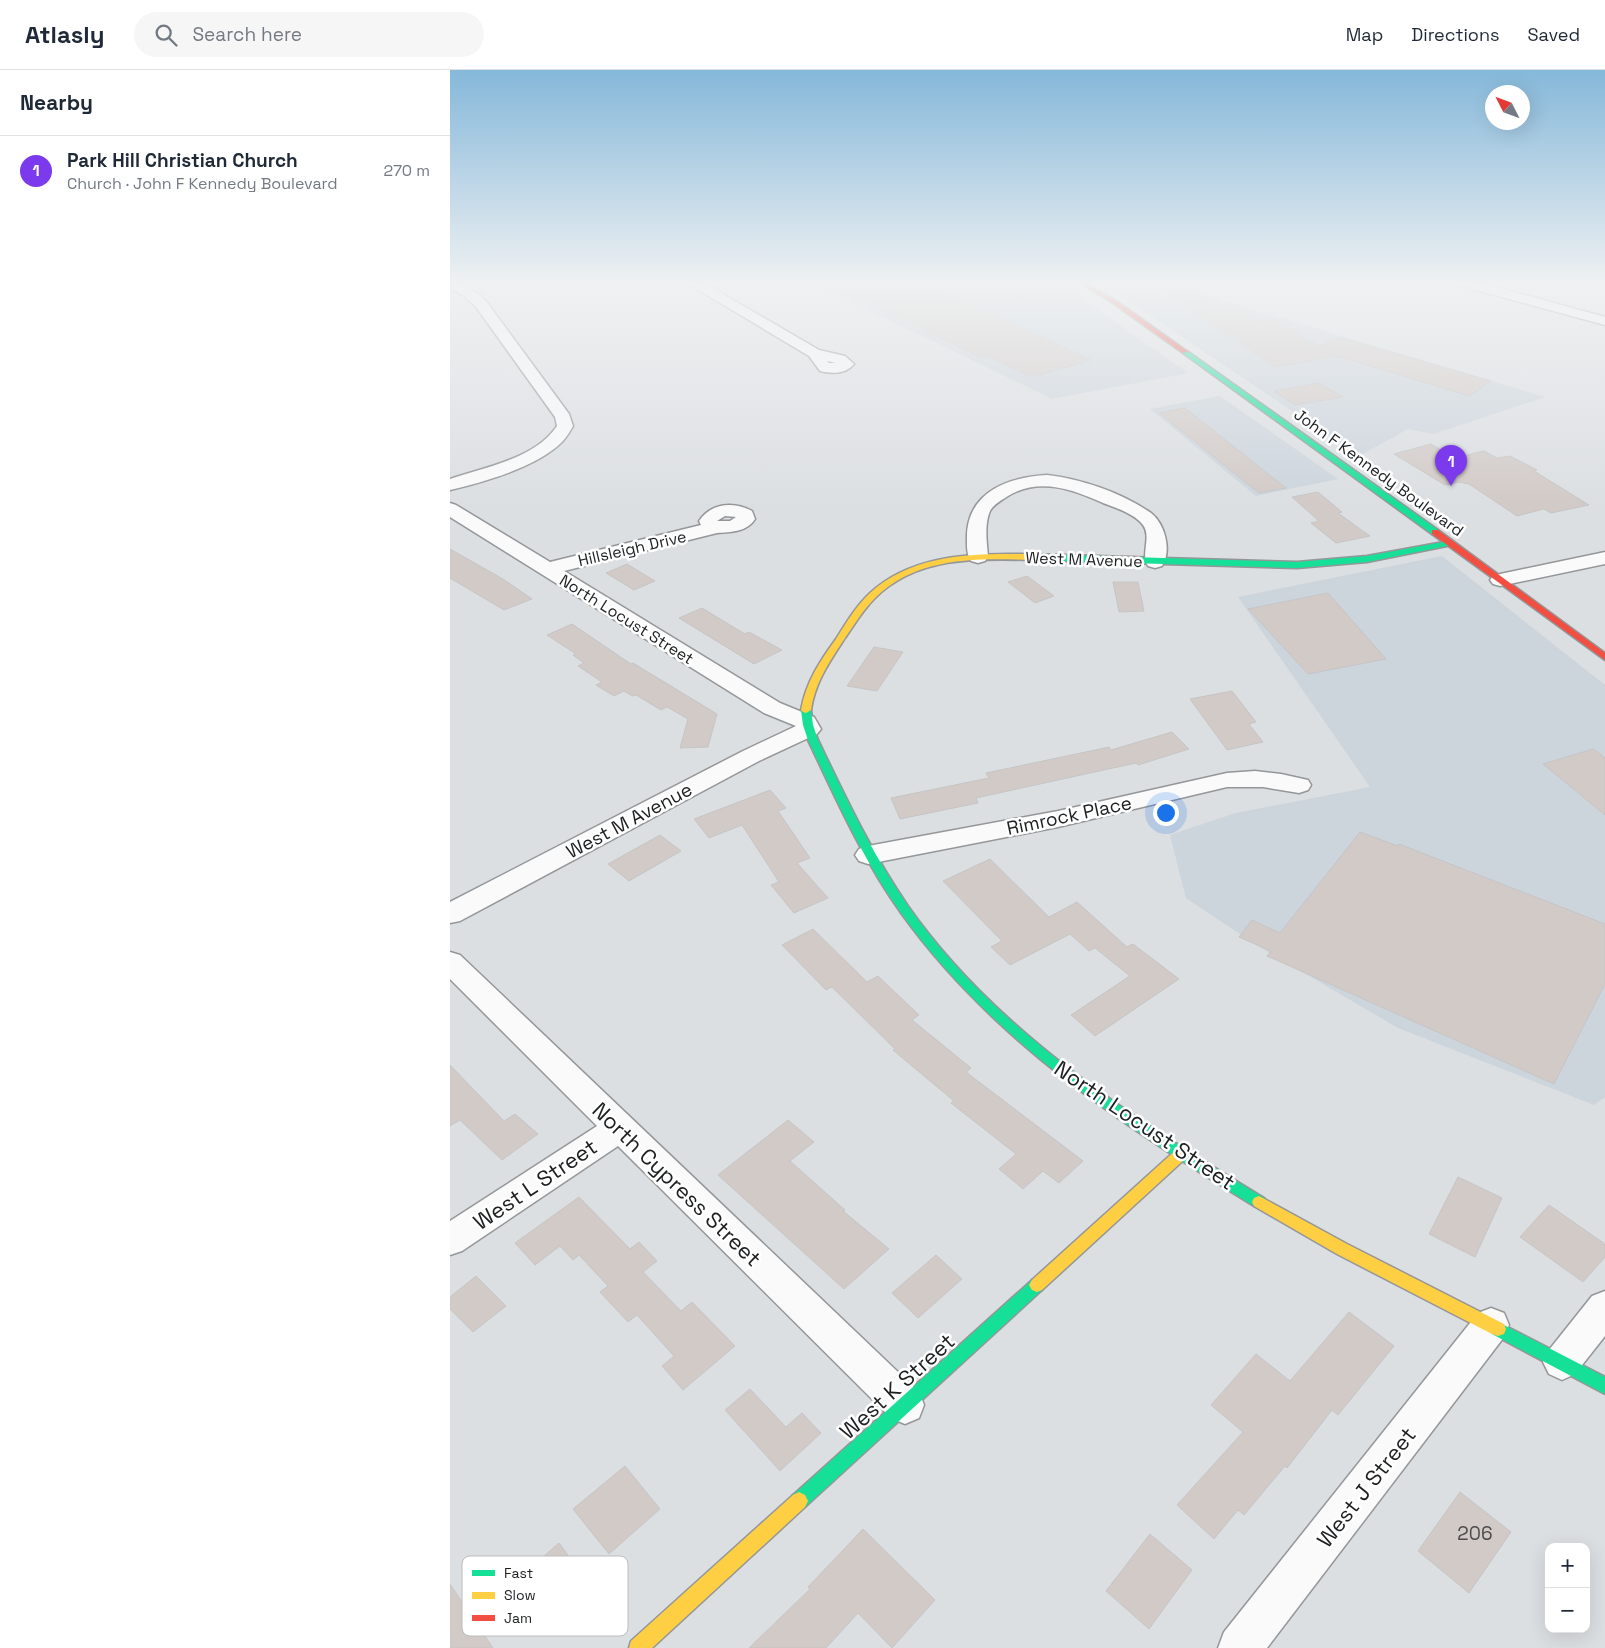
<!DOCTYPE html>
<html lang="en">
<head>
<meta charset="utf-8">
<style>
  body { margin:0; font-family:"Space Grotesk",sans-serif; background:#f6f6f7; color:#1f2937 }
  .controls { position:absolute; right:15px; bottom:15px; display:grid; overflow:hidden; border-radius:10px; box-shadow:0 5px 20px #0002 }
  .controls button { width:45px; height:45px; display:grid; place-items:center; padding:0; border:0; border-bottom:1px solid #e0e1e3; background:#fff; color:#1f2937; font:25px sans-serif }
  .compass { position:absolute; left:1035px; top:15px; width:45px; height:45px; border-radius:50%; background:#fff; box-shadow:0 5px 20px #0002; rotate:312deg }
  .you { position:absolute; left:715px; top:742px; width:18px; height:18px; margin:-12px; border:4px solid #fff; border-radius:50%; background:#1a73e8; box-shadow:0 0 0 8px #1a73e833 }
  .badge { display:grid; place-items:center; width:32px; height:32px; border-radius:50%; background:#7c3aed; color:#fff; font-size:16px; font-weight:700 }
  .pin { position:absolute; translate:-50% -41px; filter:drop-shadow(0 1px 2px #0008) }
  .pin::after { content:''; position:absolute; top:26px; width:18px; height:15px; background:inherit; clip-path:polygon(0 0,100% 0,50% 100%) }
  .list { margin:0; padding:0; list-style:none }
  h2 { display:flex; justify-content:space-between; align-items:center; height:65px; margin:0; padding:0 20px; font-size:21px }
  h2 small { font-size:16px; font-weight:400; color:#747a83 }
  .list li { display:grid; grid-template-columns:32px 1fr auto; gap:15px; align-items:center; box-sizing:border-box; height:70px; padding:0 20px; border-top:1px solid #e0e1e3 }
  .list b { display:block; font-size:19px; white-space:nowrap }
  .list p { margin:0; font-size:16px; white-space:nowrap; color:#747a83 }
  .list em { font-size:16px; font-style:normal; color:#747a83 }
  .icon { flex:none; width:28px; height:28px; fill:none; stroke:currentColor; stroke-width:2; stroke-linecap:round; stroke-linejoin:round }
  .map { position:relative; flex:none; width:1155px; height:1578px; overflow:hidden }
  header { display:flex; align-items:center; gap:30px; box-sizing:border-box; height:70px; padding:0 25px; background:#fff; border-bottom:1px solid #e0e1e3 }
  header strong { font-size:24px }
  nav { display:flex; gap:28px; margin-inline-start:auto; font-size:18px }
  .search { width:350px; height:45px; background:#f6f6f7; display:flex; align-items:center; gap:12px; box-sizing:border-box; padding:0 18px; border-radius:28px; color:#747a83; font-size:19px }
  main { display:flex }
  aside { flex:1; background:#fff }
  .map>svg:first-child { display:block }
  .built { fill:#ccd4dc }
  .building { fill:#d2cac7; stroke:#c5c5c6 }
  .lines { fill:none; stroke-linecap:round; stroke-linejoin:round }
  .street-casing { stroke:#949698; stroke-width:3 }
  .fast-casing { stroke:#949698; stroke-width:3 }
  .slow-casing { stroke:#949698; stroke-width:3 }
  .jam-casing { stroke:#949698; stroke-width:3 }
  .street { fill:#fafafb; fill-rule:evenodd }
  .fast { fill:#16e098; fill-rule:evenodd }
  .slow { fill:#ffcf43; fill-rule:evenodd }
  .jam { fill:#f24e42; fill-rule:evenodd }
  .labels { text-anchor:middle; stroke-width:5; stroke-linejoin:round; paint-order:stroke }
  .far-street-label { font-size:16px; fill:#1c1e20; stroke:#fff }
  .street-label { font-size:19px; fill:#1c1e20; stroke:#fff }
  .near-number-label { font-size:19px; fill:#4c4b4c }
  .near-street-label { font-size:22px; fill:#1c1e20; stroke:#fff }
  .key { fill:#fff; stroke:#bbbcbc; stroke-width:1 }
  .key-label { font-size:14px; fill:#1c1e20 }
</style>
</head>
<body>
<header>
<strong>Atlasly</strong>
<div class="search"><svg class="icon" aria-label="search" viewBox="0 0 24 24"><circle cx="10" cy="10" r="6"/><path d="M15 15l6 6"/></svg>Search here</div>
<nav><a>Map</a><a>Directions</a><a>Saved</a></nav>
</header>
<main>
<aside>
<h2>Nearby<small></small></h2>
<ul class="list">
<li><span class="badge">1</span><div><b>Park Hill Christian Church</b><p>Church · John F Kennedy Boulevard</p></div><em>270 m</em></li>
</ul>
</aside>
<div class="map">
<svg width="1155" height="1578" viewBox="0 0 1155 1578">
  <rect width="100%" height="100%" fill="#dcdfe2"/>
  <g class="built">
    <path d="M363,213h246l129,90 -136,26z"/>
    <path d="M648,213h77l2,4 368,110 -112,37 -25,-5 -49,27 -220,-148z"/>
    <path d="M770,326l118,83 -82,17 -106,-87z"/>
    <path d="M992,486l163,129v412l-11,8 -196,-77 -140,-82 -72,-48 -16,-63 66,-22 134,-26 -132,-190z"/>
  </g>
  <g class="building">
    <path d="M372,213h102l167,77 -54,16 -5,-2 -3,2 -41,-20 -6,2 -116,-57 -5,1z"/>
    <path d="M701,213h47l2,16 12,-1 12,7h7l27,16 14,-2 47,27 20,-9 152,44 -21,15 -134,-40 -60,11z"/>
    <path d="M869,313l24,14 -48,8 -21,-14z"/>
    <path d="M735,338l101,80 -27,5 -100,-80z"/>
    <path d="M981,374l23,14 30,-7 13,7 13,-2 27,14 -3,1 55,34 -38,8 -7,-4 -27,7 -48,-32 -11,-2 -13,3 -51,-31z"/>
    <path d="M868,422l24,20 -4,1 32,23 -34,7 -25,-20 8,-2 -27,-24z"/>
    <path d="M0,479l53,30 29,20 -28,11 -54,-32z"/>
    <path d="M177,494l28,17 -21,9 -28,-17z"/>
    <path d="M577,506l27,20 -19,7 -27,-21z"/>
    <path d="M663,512h25l6,29 -25,1z"/>
    <path d="M878,523l58,66 -78,15 -60,-65z"/>
    <path d="M252,538l43,26 4,-2 33,18 -28,14 -75,-46z"/>
    <path d="M122,554l59,40 2,-1 84,51 -9,33 -28,1 8,-29 -21,-12 -6,3 -25,-15 -4,1 -8,-5 -10,5 -18,-11 6,-3 -24,-16 6,-3 -11,-8 3,-1 -29,-19z"/>
    <path d="M424,577l29,5 -26,39 -30,-5z"/>
    <path d="M782,621l24,31 -7,2 14,18 -36,8 -37,-51z"/>
    <path d="M722,662l17,17 -51,16 -2,-2 -160,35 2,5 -78,16 -9,-21 98,-20 -3,-5 123,-26 2,3z"/>
    <path d="M1143,679l12,9v57l-62,-51z"/>
    <path d="M320,720l16,18 -8,3 32,47 -13,5 31,35 -34,15 -23,-28 8,-3 -37,-57 -33,13 -15,-19z"/>
    <path d="M910,762l38,14 1,-2 206,80v60l-51,100 -287,-128 4,-5 -32,-14 13,-17 28,13z"/>
    <path d="M210,765l21,16 -52,30 -21,-17z"/>
    <path d="M540,789l59,58 28,-15 50,45 6,-3 46,35 -84,57 -24,-21 59,-39 -35,-28 -6,3 -19,-17 -60,31 -19,-18 11,-6 -59,-60z"/>
    <path d="M363,859l54,53 11,-6 41,39 -7,5 59,48 -5,4 117,89 -24,22 -16,-12 -20,18 -24,-20 17,-15 -65,-51 3,-2 -61,-51 2,-1 -63,-62 -6,3 -44,-45z"/>
    <path d="M0,995l54,56 11,-7 23,20 -36,26 -42,-40 -10,6z"/>
    <path d="M338,1050l26,22 -24,19 55,49 -2,1 46,38 -45,40 -126,-114z"/>
    <path d="M1008,1107l44,21 -27,59 -46,-23z"/>
    <path d="M129,1127l51,52 9,-7 18,19 -14,11 38,39 11,-9 43,44 -52,44 -21,-24 12,-10 -37,-41 -9,7 -28,-30 8,-6 -29,-31 -6,5 -13,-14 -25,19 -20,-22z"/>
    <path d="M1099,1135l56,39v13l-22,25 -63,-45z"/>
    <path d="M486,1185l26,24 -44,39 -26,-25z"/>
    <path d="M26,1206l30,30 -33,26 -23,-23v-12z"/>
    <path d="M899,1242l45,34 -56,69 -6,-5 -45,58 -2,-2 -41,49 -6,-5 -24,29 -37,-34 66,-73 -32,-27 45,-51 34,27z"/>
    <path d="M300,1319l36,38 16,-14 19,20 -41,38 -55,-61z"/>
    <path d="M175,1396l35,43 -51,45 -36,-45z"/>
    <path d="M1010,1422l51,40 -42,61 -51,-42z"/>
    <path d="M413,1459l72,71 -43,48 -34,-35 -32,35h-77l61,-59 -2,-2z"/>
    <path d="M700,1464l42,36 -43,59 -43,-38z"/>
    <path d="M109,1473l23,31 -38,33 -23,-31z"/>
    <path d="M0,1514l43,64h-43z"/>
  </g>
  <g class="lines">
    <defs>
      <g id="street">
        <path d="M0,213c16,0 25,8 36,18l83,113 4,12c-3,5 -6,11 -11,16 -25,25 -78,40 -112,48v-11c35,-12 85,-20 107,-53l-2,-9 -79,-110 -12,-11 -14,-8z"/>
        <path d="M237,213h17l115,67 26,6 9,8c-8,10 -22,10 -34,7l-11,-15zM377,291l9,2h-7z"/>
        <path d="M1009,213h22l124,34v8l-144,-39z"/>
        <path d="M597,405c35,4 75,18 104,38 14,11 21,38 11,53l-7,2 -7,-2c-8,-11 4,-29 -5,-41 -8,-11 -27,-17 -40,-22 -31,-14 -64,-26 -95,-7 -6,4 -15,9 -18,15 -6,14 -3,32 -2,46l-3,4 -7,2 -7,-2c-5,-7 -4,-18 -4,-27 2,-43 43,-57 80,-59z"/>
        <path d="M0,433l6,2 94,57 151,-37 -2,-4c12,-18 34,-20 53,-10l3,8c-8,13 -24,13 -38,14l-153,38 216,132 34,14 7,12 -4,5 -58,27 -299,160 -10,2v-21l293,-151 53,-25 -32,-13 -314,-196zM275,446l11,1 -6,4h-13z"/>
        <path d="M1155,482v12l-105,22 -7,-2 -3,-4 3,-4 7,-2z"/>
        <path d="M805,701l26,3 27,6 3,5 -3,5 -9,3 -36,-6h-36l-169,40 -190,37 -9,-3 -4,-6 4,-6 9,-3 190,-35 169,-38z"/>
        <path d="M0,882l10,3 459,437 5,13 -5,13 -14,6 -14,-6 -273,-272 -156,105 -12,4v-34l147,-95 -147,-147z"/>
        <path d="M1155,1221v45l-30,38 -13,6 -13,-6 -6,-12 6,-12 43,-54z"/>
        <path d="M1041,1238l13,5 5,12 -5,12 -237,311h-49l6,-16 254,-319z"/>
      </g>
      <g id="fast">
        <path d="M733,281h4l251,179v4h-6l-249,-181z"/>
        <path d="M999,471h3v4l-85,17 -70,6 -267,-8 -4,-3 4,-3 267,8 70,-6z"/>
        <path d="M356,637l5,3 2,15 5,15c27,56 54,114 90,166 89,127 225,212 356,292l2,4 -2,4 -5,2 -5,-2c-131,-80 -262,-166 -353,-293 -38,-53 -65,-114 -93,-173l-5,-15 -2,-15z"/>
        <path d="M587,1208l5,2 3,5 -3,5 -237,217 -6,3 -6,-3 -3,-6 3,-6 239,-215z"/>
        <path d="M1048,1252l107,55v17l-113,-60 -2,-5 2,-5z"/>
      </g>
      <g id="slow">
        <path d="M559,484h21l4,3 -4,3c-54,-2 -114,-3 -155,38 -12,12 -21,27 -30,40 -15,23 -30,44 -34,72l-5,3 -3,-1 -2,-2c5,-28 19,-49 35,-71 10,-16 20,-33 34,-46 38,-35 90,-39 139,-39z"/>
        <path d="M732,1077l5,2 2,4 -2,4 -145,133 -5,2 -5,-2 -3,-5 3,-5 145,-131z"/>
        <path d="M809,1126l88,48 157,80 2,5 -2,5 -6,2 -6,-2 -155,-80 -83,-48 -2,-4 2,-4z"/>
        <path d="M349,1422l6,3 3,6 -3,6 -153,141h-23l2,-7 162,-146z"/>
      </g>
      <g id="jam">
        <path d="M630,213h7l31,19 70,50 -5,1 -69,-49z"/>
        <path d="M982,460h6l167,123v7l-173,-126z"/>
      </g>
    </defs>
    <use href="#street" class="street-casing"/>
    <use href="#fast" class="fast-casing"/>
    <use href="#slow" class="slow-casing"/>
    <use href="#jam" class="jam-casing"/>
    <use href="#street" class="street"/>
    <use href="#fast" class="fast"/>
    <use href="#slow" class="slow"/>
    <use href="#jam" class="jam"/>
  </g>
  <linearGradient id="sky" x2="0" y2="1"><stop stop-color="#85b8da"/><stop offset="0.49" stop-color="#eff1f2"/><stop offset="1" stop-color="#eff1f2" stop-opacity="0"/></linearGradient>
  <rect width="1155" height="434" fill="url(#sky)"/>
  <g class="labels">
    <g class="far-street-label">
      <text transform="translate(929 402) rotate(36)" y="6">John F Kennedy Boulevard</text>
      <text transform="translate(182 478) rotate(-13)" y="6">Hillsleigh Drive</text>
      <text transform="translate(634 489) rotate(2)" y="6">West M Avenue</text>
      <text transform="translate(177 549) rotate(32)" y="6">North Locust Street</text>
    </g>
    <g class="street-label">
      <text transform="translate(619 745) rotate(-12)" y="7">Rimrock Place</text>
      <text transform="translate(179 750) rotate(-28)" y="7">West M Avenue</text>
    </g>
    <g class="near-number-label">
      <text x="1025" y="1470">206</text>
    </g>
    <g class="near-street-label">
      <text transform="translate(695 1055) rotate(34)" y="8">North Locust Street</text>
      <text transform="translate(85 1114) rotate(-34)" y="8">West L Street</text>
      <text transform="translate(227 1114) rotate(44)" y="8">North Cypress Street</text>
      <text transform="translate(447 1316) rotate(-42)" y="8">West K Street</text>
      <text transform="translate(916 1417) rotate(-52)" y="8">West J Street</text>
    </g>
  </g>
  <rect x="12" y="1486" width="166" height="80" rx="8" class="key"/>
  <rect x="22" y="1500" width="23" height="6" fill="#16e098"/>
  <rect x="22" y="1522" width="23" height="7" fill="#ffcf43"/>
  <rect x="22" y="1545" width="23" height="6" fill="#f24e42"/>
  <g class="key-label">
    <text x="54" y="1508">Fast</text>
    <text x="54" y="1530">Slow</text>
    <text x="54" y="1553">Jam</text>
  </g>
</svg>
<div class="controls">
<button>+</button>
<button>−</button>
</div>
<svg class="compass" viewBox="-18 -18 36 36"><path d="M0-13l5 13h-10z" fill="#e53935"/><path d="M0 13l5-13h-10z" fill="#747a83"/></svg>
<div class="you"></div>
<div class="pin badge" style="left:1001px;top:416px">1</div>
</div>
</main>
</body>
</html>
